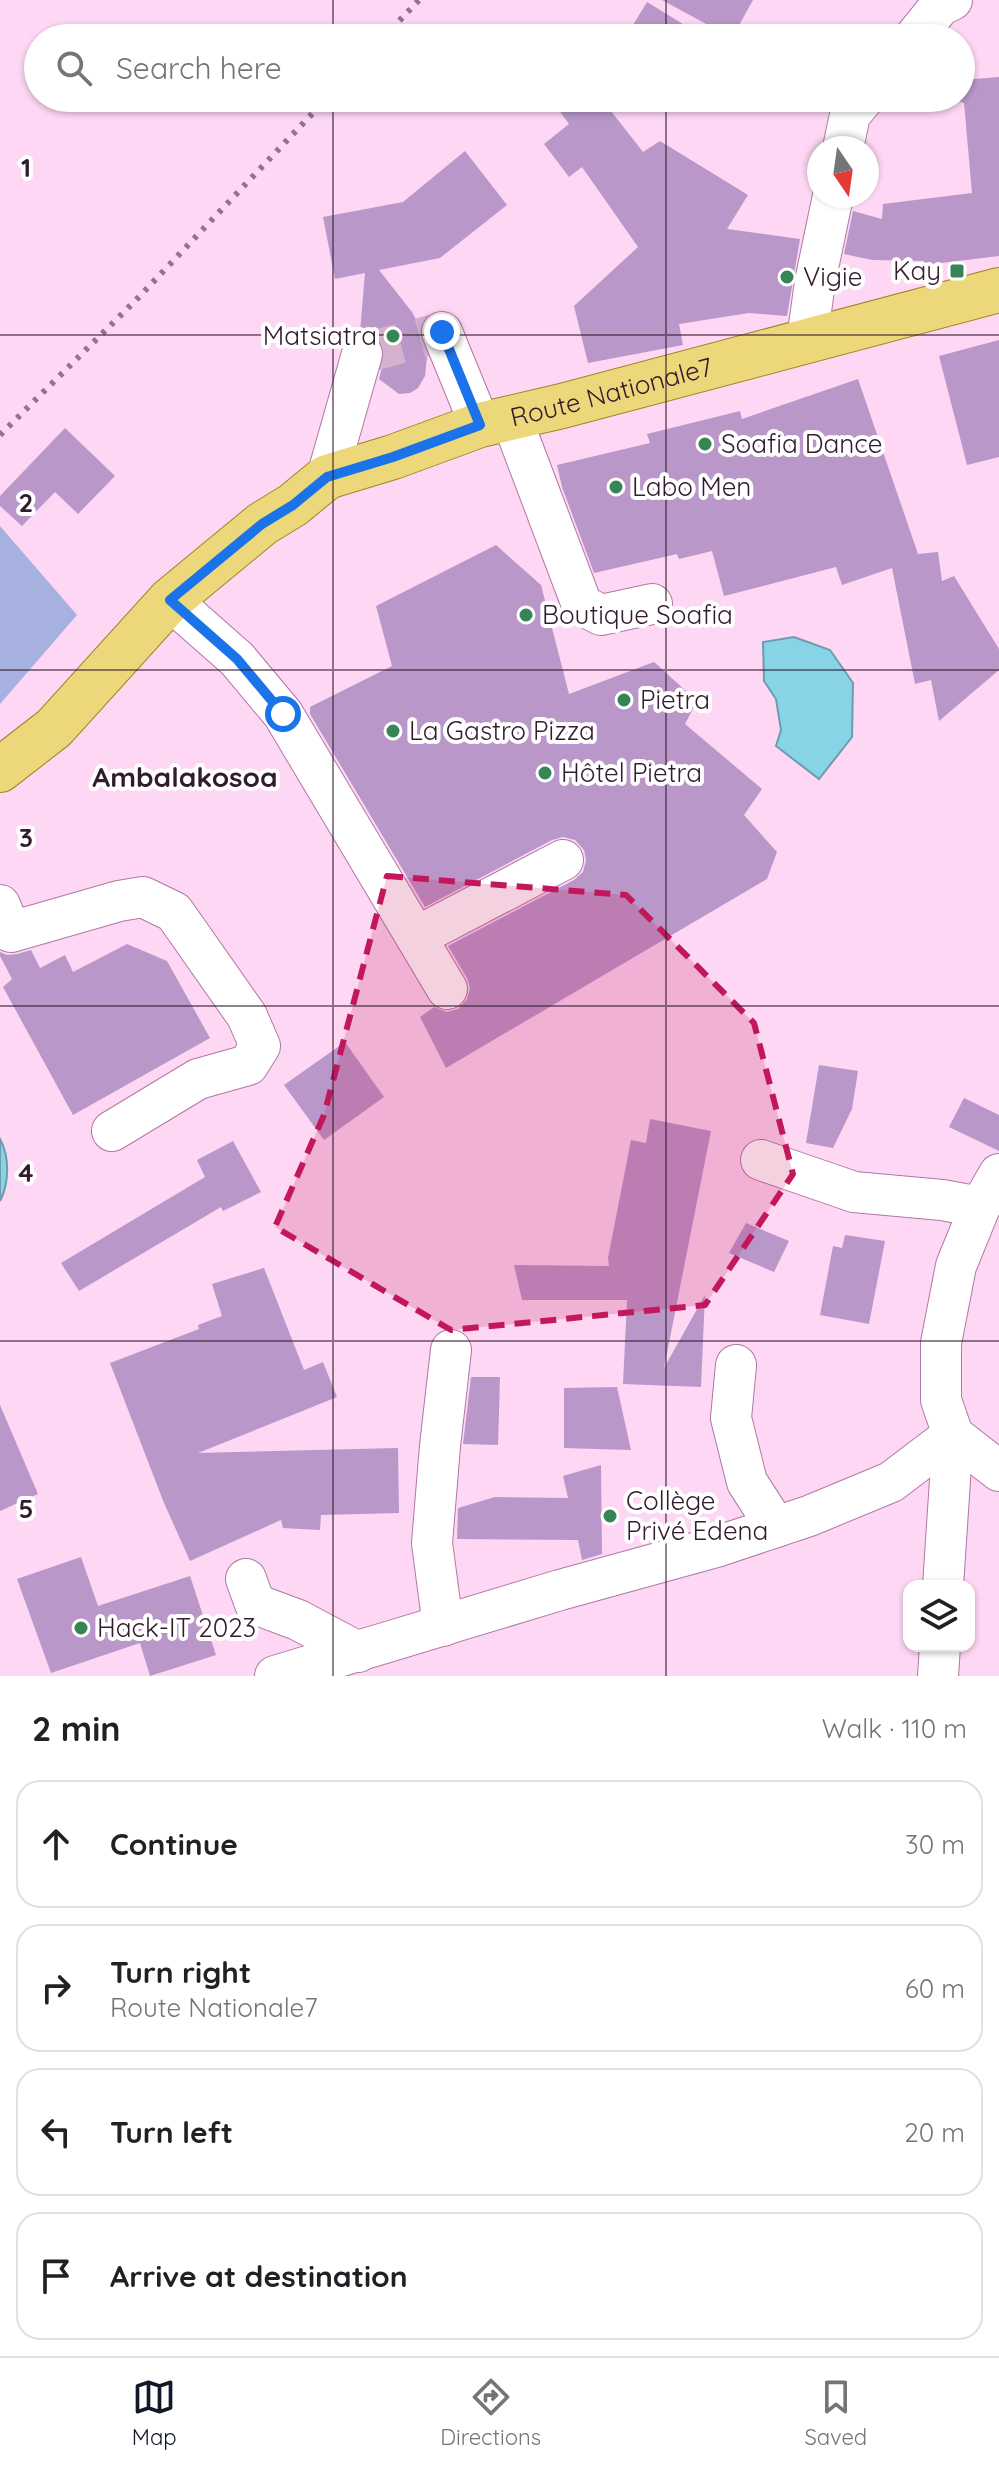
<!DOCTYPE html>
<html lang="en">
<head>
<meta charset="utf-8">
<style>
  body { margin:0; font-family:Quicksand,sans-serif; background:#f6f6f6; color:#202124 }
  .controls { position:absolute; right:24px; bottom:24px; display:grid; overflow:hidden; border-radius:16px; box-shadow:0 2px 6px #0004 }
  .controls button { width:72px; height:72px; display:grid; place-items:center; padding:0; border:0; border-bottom:2px solid #e0e0e0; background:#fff; color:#202124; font:40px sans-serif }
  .compass { position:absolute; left:807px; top:136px; width:72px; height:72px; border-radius:50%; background:#fff; box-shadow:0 2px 6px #0004; rotate:167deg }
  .stop { position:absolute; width:24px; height:24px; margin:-18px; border:6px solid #1a73e8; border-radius:50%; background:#fff }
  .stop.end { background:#1a73e8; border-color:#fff; box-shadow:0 2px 8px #0008 }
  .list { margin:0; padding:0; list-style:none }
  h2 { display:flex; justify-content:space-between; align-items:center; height:104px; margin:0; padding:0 32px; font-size:34px }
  h2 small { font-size:26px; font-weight:400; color:#757577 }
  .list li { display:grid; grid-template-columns:52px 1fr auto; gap:24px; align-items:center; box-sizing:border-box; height:128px; margin:0 16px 16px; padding:0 16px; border:2px solid #e0e0e0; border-radius:24px }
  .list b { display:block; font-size:30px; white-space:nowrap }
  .list p { margin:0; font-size:26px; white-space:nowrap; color:#757577 }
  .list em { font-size:26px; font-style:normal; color:#757577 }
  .icon { flex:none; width:44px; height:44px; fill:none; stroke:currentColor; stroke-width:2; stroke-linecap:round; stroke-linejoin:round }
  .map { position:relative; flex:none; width:999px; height:1676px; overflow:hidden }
  .search { position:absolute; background:#fff; box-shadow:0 2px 6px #0004; left:24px; right:24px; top:24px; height:88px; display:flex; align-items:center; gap:20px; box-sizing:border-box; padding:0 28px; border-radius:44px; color:#757577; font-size:30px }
  .sheet { height:680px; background:#fff }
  nav { display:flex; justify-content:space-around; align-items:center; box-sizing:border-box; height:112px; border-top:2px solid #e0e0e0; background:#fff; font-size:22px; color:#757577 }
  nav a { display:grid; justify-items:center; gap:4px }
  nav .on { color:#111827 }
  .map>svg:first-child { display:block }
  .green { fill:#a6b1df }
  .water { fill:#87d4e7; stroke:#6e9caf; stroke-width:2 }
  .building { fill:#b997c9 }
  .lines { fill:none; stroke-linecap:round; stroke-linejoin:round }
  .minor-tunnel { stroke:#d4b1cc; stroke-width:40; stroke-dasharray:40 20; stroke-linecap:butt }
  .minor-casing { stroke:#b177a5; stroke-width:42 }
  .major-casing { stroke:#a28425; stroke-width:46 }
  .minor { stroke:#fff; stroke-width:40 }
  .major { stroke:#ecd77a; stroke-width:44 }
  .rail { stroke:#91738a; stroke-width:6; stroke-dasharray:4 8; stroke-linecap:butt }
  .route { stroke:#1a73e8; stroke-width:10 }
  .marked { fill:#c2185b; fill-opacity:0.2; stroke:#c2185b; stroke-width:6; stroke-dasharray:16 10; stroke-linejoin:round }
  .grid { fill:none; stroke:#321b2d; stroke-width:2; stroke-opacity:0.55 }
  .poi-dot { fill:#358556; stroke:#fff; stroke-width:3 }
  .labels { text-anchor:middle; stroke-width:8; stroke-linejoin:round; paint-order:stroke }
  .poi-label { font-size:26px; fill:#321b2d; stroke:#fff; text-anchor:start }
  .street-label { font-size:26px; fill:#321b2d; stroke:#fff }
  .neighbourhood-label { font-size:28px; font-weight:bold; fill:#321b2d; stroke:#fff }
  .grid-label { font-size:26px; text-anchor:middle; font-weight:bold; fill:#321b2d; stroke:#fff; stroke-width:8; stroke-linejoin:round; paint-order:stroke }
</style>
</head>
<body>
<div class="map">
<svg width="999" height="1676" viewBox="0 0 999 1676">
  <rect width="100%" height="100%" fill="#fdd7f4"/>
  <path class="green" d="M0,526l77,89 -77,89z"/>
  <g class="water">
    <path d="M794,637l36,13 23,33 -1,54 -33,42 -43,-33 5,-16 -5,-31 -12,-18 -1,-39z"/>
    <path d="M0,1139c10,18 9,45 0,62z"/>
  </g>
  <g class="building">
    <path d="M662,0h91l-21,38z"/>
    <path d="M647,2l52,32 -3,4h-71z"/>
    <path d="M999,77v179l-75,9v-4l-52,-1 -28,-6 9,-43 29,8 1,-15 89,-11 -8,-90 -14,-5h11v-18z"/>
    <path d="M550,98h40l21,13 32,41 17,-11 88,54 -21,34 73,10 -13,77 -38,-3 -70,11 4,21 -95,18 -14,-57 64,-59 -56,-80 -13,10 -25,-33 25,-20z"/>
    <path d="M465,151l42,54 -67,53 -61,12 33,42 8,15v13l7,16 -2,20 -7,12 -8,5 -11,1 -20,-15 5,-19v-11l-5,-10 -10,-7h-9l5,-59 -30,6 -12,-62 80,-15z"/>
    <path d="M999,340v117l-32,8 -28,-109z"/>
    <path d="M858,379l60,175 20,-2 4,29 12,-5 45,73v21l-60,51 -8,-41 -16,4 -23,-116 -50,17 -6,-18 -112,29 -12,-45 -33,8 -2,-5 -83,19 -32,-86 -5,-22 93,-22 -3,-9 93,-23 2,8z"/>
    <path d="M65,428l50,48 -37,38 -23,-22 -33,34 -22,-20v-10z"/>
    <path d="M496,545l45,40 28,109 85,-32 43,39 -12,23 77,65 -18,26 33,37 -10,27 -321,189 -26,-51 14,-10 13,5 11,-3 9,-10 3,-11 -3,-10 -19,-32 126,-66 9,-8 3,-12 -2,-10 -9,-10 -12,-3 -11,3 -127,67 -115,-193v-7l82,-41 -16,-60z"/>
    <path d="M127,944l40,17 43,77 -137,77 -70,-128 9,-8 -12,-23v-4l7,3 10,-1 14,-4 9,18 25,-13 8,17z"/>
    <path d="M345,1042l39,55 -60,43 -40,-55z"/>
    <path d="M819,1065l39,6 -6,38 -19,39 -27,-5z"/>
    <path d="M964,1098l35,17v36l-50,-24z"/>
    <path d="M650,1119l61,12 -47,237 41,-73 -4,92 -78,-3 4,-84h-105l-8,-35 95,1 -1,-8 23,-118 15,3z"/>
    <path d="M233,1141l28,51 -38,19 -2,-4 -142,84 -18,-28 144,-86 -8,-17z"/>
    <path d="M746,1223l43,18 -15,31 -45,-19z"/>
    <path d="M845,1235l40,6 -16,83 -49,-9 13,-69 9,2z"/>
    <path d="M264,1268l40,102 19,-8 14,35 -139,56 200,-5 1,65 -78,2 -1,15 -37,-2 -2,-8 -91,41 -26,-58 -54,-140 89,-34 -1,-4 24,-9 -10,-32z"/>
    <path d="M471,1377h29l-2,68 -35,-1z"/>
    <path d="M617,1387l14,63 -67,-2v-60z"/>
    <path d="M0,1405l38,89 -38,17z"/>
    <path d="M601,1465l1,89 -20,6 -4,-20 -121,-1 1,-31 37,-11 73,1 -5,-22z"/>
    <path d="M81,1557l17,49 92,-30 26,79 -66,21 -10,-33 -89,30 -34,-94z"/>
  </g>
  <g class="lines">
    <path class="minor-tunnel" d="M362,354l80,-22"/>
    <defs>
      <g id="minor">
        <path d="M914,38l26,-32 12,-6"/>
        <path d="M843,148l7,-33 14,-17"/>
        <path d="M442,332l38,93"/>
        <path d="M807,340l8,-58 18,-86"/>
        <path d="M511,417l71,188 19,10 51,-11"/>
        <path d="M327,477l35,-123"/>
        <path d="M170,600l67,59 46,55 164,275"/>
        <path d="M0,905l11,27 108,-31 24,-4 31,15 73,104 13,30 -12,19 -50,14 -86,52"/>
        <path d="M416,937l147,-77"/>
        <path d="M761,1160l93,32 88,8 38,7"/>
        <path d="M736,1365l-5,53 16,64 29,45"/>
        <path d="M953,1435l46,36"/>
        <path d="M246,1579l9,25 43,16 60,32"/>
        <path d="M943,1586l10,-151 -12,-35v-57l15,-77 24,-59 19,-33"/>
        <path d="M443,1626l-11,-83 8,-97 11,-96"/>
        <path d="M275,1676l285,-86 156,-43 93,-31 82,-34 62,-47"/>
        <path d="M938,1676l2,-30"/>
      </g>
      <g id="major">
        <path id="s1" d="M0,770l54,-42 116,-128 92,-76 31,-19 34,-28 66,-20 87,-32 82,-19 437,-116"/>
      </g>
    </defs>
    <use href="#minor" class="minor-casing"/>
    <use href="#major" class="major-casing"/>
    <use href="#minor" class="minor"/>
    <use href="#major" class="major"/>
    <g class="rail">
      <path d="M383,38l36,-38"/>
      <path d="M0,435l138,-137 189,-200"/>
    </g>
  </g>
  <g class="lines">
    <path class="route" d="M283,714l-46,-55 -67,-59 92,-76 31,-19 34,-28 66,-20 87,-32 -38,-93"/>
  </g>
  <path class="marked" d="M387,876l239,19 128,128 39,151 -88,131 -254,25 -176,-103 49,-112z"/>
  <path class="grid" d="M333,0v38M666,0v38M333,98v1578M666,98v1578M0,335h999M0,670h999M0,1006h999M0,1341h999"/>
  <g class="poi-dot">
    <rect x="949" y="263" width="16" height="16" rx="4"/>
    <circle cx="787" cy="277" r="8"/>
    <circle cx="393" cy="336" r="8"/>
    <circle cx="705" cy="444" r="8"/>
    <circle cx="616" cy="487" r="8"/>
    <circle cx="526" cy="615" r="8"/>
    <circle cx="624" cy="700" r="8"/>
    <circle cx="393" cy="731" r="8"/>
    <circle cx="545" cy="773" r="8"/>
    <circle cx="610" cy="1516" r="8"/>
    <circle cx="81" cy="1628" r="8"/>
  </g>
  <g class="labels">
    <g class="poi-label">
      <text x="941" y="280" text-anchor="end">Kay</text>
      <text x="803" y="286">Vigie</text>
      <text x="377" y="345" text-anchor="end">Matsiatra</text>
      <text x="721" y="453">Soafia Dance</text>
      <text x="632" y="496">Labo Men</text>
      <text x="542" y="624">Boutique Soafia</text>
      <text x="640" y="709">Pietra</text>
      <text x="409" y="740">La Gastro Pizza</text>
      <text x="561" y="782">Hôtel Pietra</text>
      <text x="626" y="1510">Collège<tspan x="626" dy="30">Privé Edena</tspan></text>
      <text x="97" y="1637">Hack-IT 2023</text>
    </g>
    <g class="street-label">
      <text dy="9" stroke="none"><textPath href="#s1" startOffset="738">Route Nationale7</textPath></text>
    </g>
    <g class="neighbourhood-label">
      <text x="185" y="787">Ambalakosoa</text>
    </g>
  </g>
  <g class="grid-label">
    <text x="26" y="177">1</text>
    <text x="26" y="512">2</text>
    <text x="26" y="847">3</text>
    <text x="26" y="1182">4</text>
    <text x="26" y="1518">5</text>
  </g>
</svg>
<div class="controls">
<button><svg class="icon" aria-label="layers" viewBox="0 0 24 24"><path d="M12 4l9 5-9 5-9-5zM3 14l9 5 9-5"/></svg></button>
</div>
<svg class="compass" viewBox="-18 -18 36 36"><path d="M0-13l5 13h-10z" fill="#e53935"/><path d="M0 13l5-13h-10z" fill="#757577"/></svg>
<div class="stop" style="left:283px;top:714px"></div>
<div class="stop end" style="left:442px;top:332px"></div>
<div class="search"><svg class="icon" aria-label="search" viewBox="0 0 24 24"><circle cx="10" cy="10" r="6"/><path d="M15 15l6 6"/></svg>Search here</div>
</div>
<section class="sheet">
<h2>2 min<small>Walk · 110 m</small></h2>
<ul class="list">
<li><svg class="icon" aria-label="ahead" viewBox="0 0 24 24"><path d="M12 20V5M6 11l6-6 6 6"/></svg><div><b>Continue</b></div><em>30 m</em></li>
<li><svg class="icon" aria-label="right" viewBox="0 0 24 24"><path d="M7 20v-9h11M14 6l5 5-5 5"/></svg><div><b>Turn right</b><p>Route Nationale7</p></div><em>60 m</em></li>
<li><svg class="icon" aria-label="left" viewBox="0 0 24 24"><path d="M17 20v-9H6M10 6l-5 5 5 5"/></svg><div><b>Turn left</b></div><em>20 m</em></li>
<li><svg class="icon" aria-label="arrive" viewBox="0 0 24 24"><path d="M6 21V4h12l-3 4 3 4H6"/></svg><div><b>Arrive at destination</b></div></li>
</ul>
</section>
<nav>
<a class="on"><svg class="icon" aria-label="map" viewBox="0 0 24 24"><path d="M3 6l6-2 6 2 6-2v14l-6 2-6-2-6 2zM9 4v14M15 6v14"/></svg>Map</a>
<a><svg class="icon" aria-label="directions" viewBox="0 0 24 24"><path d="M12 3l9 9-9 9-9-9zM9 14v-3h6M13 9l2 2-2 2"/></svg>Directions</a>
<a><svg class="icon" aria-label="saved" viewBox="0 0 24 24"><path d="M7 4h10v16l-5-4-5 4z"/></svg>Saved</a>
</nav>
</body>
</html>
